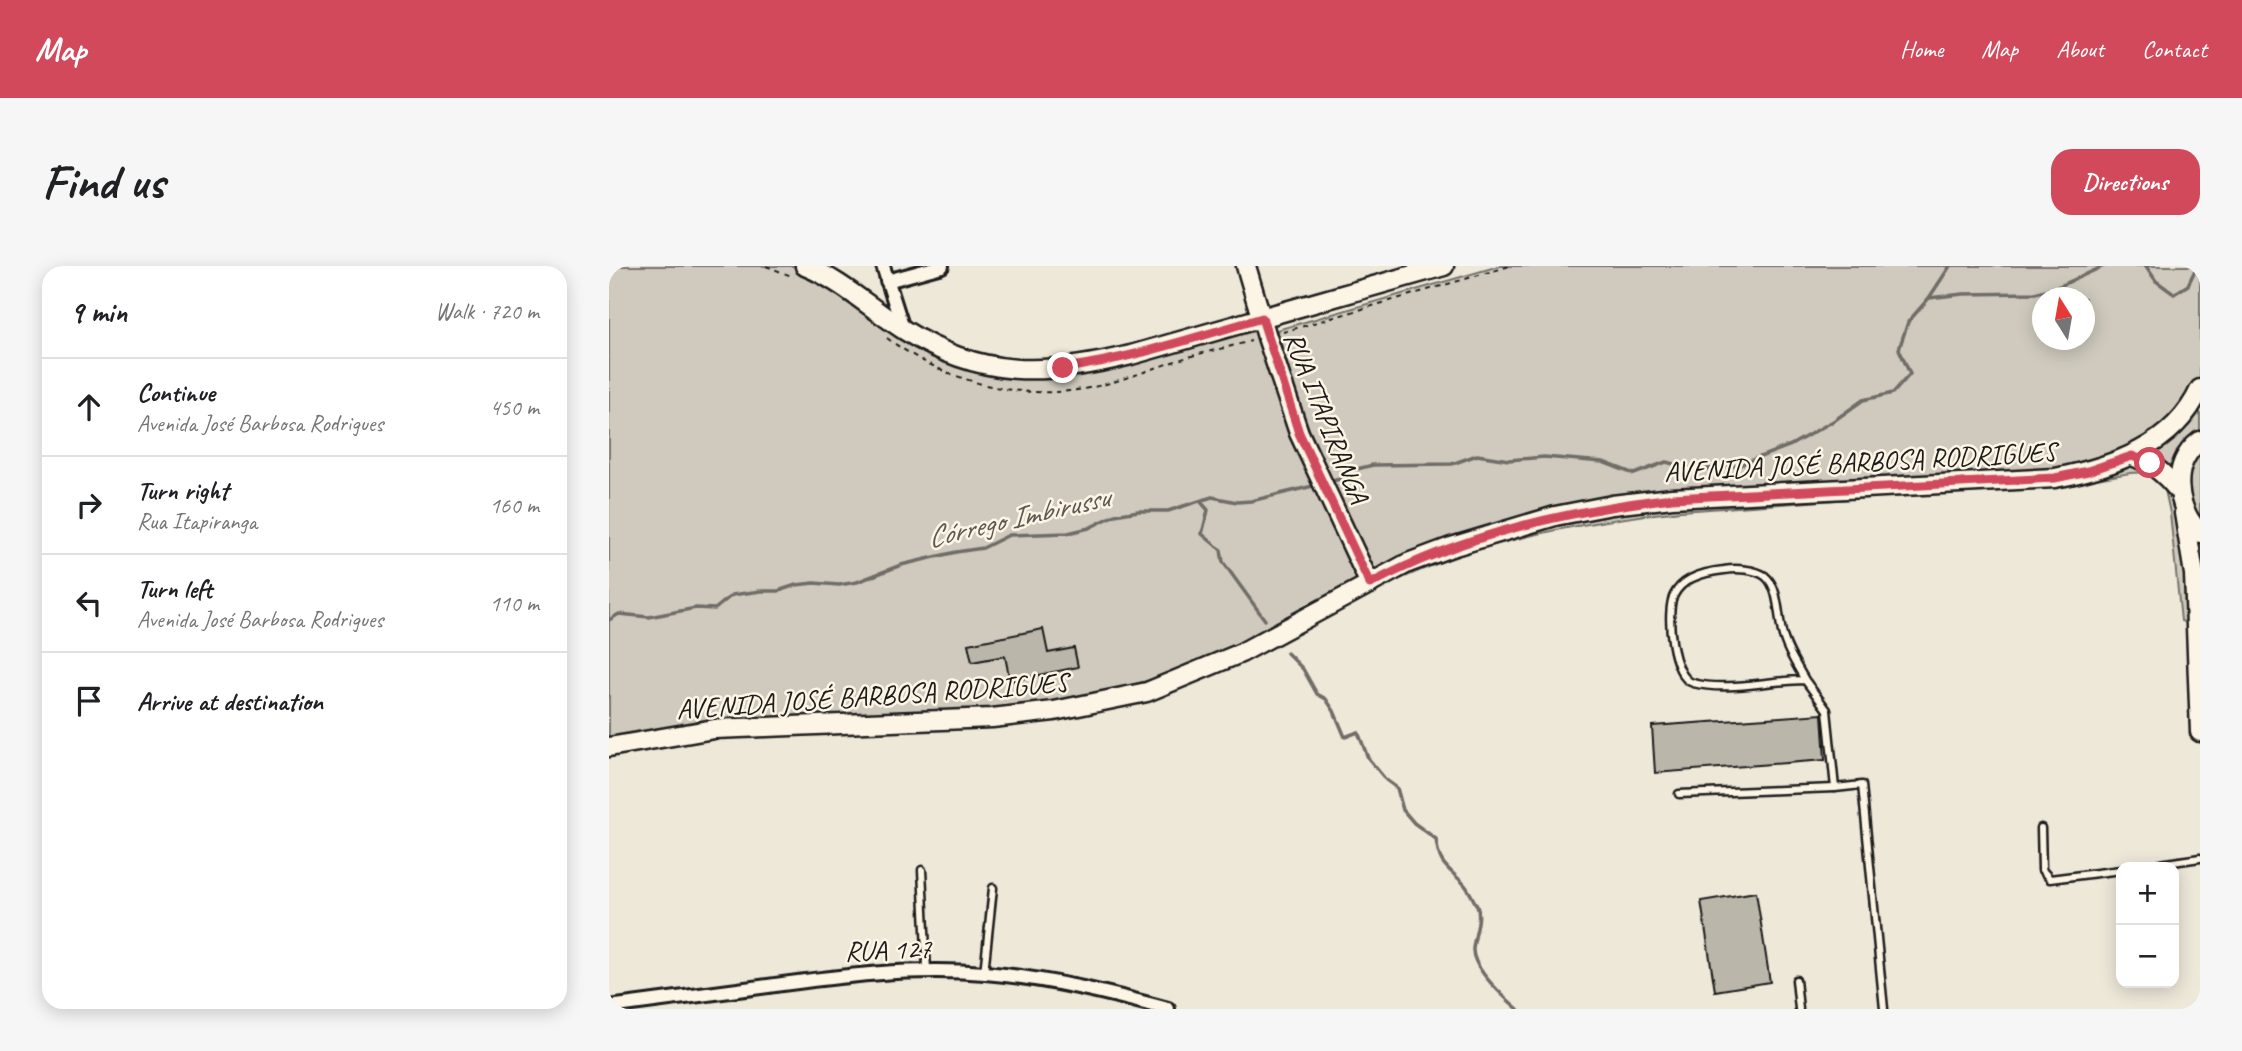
<!DOCTYPE html>
<html lang="en">
<head>
<meta charset="utf-8">
<style>
  body { margin:0; font-family:Caveat,sans-serif; background:#f6f6f6; color:#202124 }
  .controls { position:absolute; right:21px; bottom:21px; display:grid; overflow:hidden; border-radius:14px; box-shadow:0 4px 18px #0003 }
  .controls button { width:63px; height:63px; display:grid; place-items:center; padding:0; border:0; border-bottom:2px solid #e0e0e0; background:#fff; color:#202124; font:35px sans-serif }
  .compass { position:absolute; left:1423px; top:21px; width:63px; height:63px; border-radius:50%; background:#fff; box-shadow:0 4px 18px #0003; rotate:349deg }
  .stop { position:absolute; width:21px; height:21px; margin:-16px; border:5px solid #d1495b; border-radius:50%; background:#fff }
  .stop.end { background:#d1495b; border-color:#fff; box-shadow:0 2px 7px #0008 }
  .list { margin:0; padding:0; list-style:none }
  h2 { display:flex; justify-content:space-between; align-items:center; height:91px; margin:0; padding:0 28px; font-size:30px }
  h2 small { font-size:23px; font-weight:400; color:#757577 }
  .list li { display:grid; grid-template-columns:46px 1fr auto; gap:21px; align-items:center; box-sizing:border-box; height:98px; padding:0 28px; border-top:2px solid #e0e0e0 }
  .list b { display:block; font-size:26px; white-space:nowrap }
  .list p { margin:0; font-size:23px; white-space:nowrap; color:#757577 }
  .list em { font-size:23px; font-style:normal; color:#757577 }
  .icon { flex:none; width:38px; height:38px; fill:none; stroke:currentColor; stroke-width:2; stroke-linecap:round; stroke-linejoin:round }
  .map { position:relative; flex:none; width:1591px; height:743px; overflow:hidden; border-radius:21px }
  header { display:flex; align-items:center; gap:42px; box-sizing:border-box; height:98px; padding:0 35px; background:#d1495b; color:#fff }
  header strong { font-size:33px }
  nav { display:flex; gap:38px; margin-inline-start:auto; font-size:24px }
  .intro { display:flex; align-items:center; justify-content:space-between; box-sizing:border-box; height:168px; padding:0 42px }
  h1 { margin:0; font-size:49px }
  .button { padding:18px 32px; border-radius:21px; background:#d1495b; color:#fff; font-size:24px; font-weight:700 }
  main { display:flex; gap:42px; padding:0 42px }
  aside { flex:1; background:#fff; border-radius:21px; box-shadow:0 4px 18px #0003 }
  .map>svg:first-child { display:block }
  .green { fill:#cfcabd; stroke:#76736c; stroke-width:2; fill-rule:evenodd }
  .lines { fill:none; stroke-linecap:round; stroke-linejoin:round }
  .stream { stroke:#6f6c67; stroke-width:3.5 }
  .building { fill:#bab6aa; stroke:#1c1c1c; stroke-width:2 }
  .lane-casing { stroke:#1c1c1c; stroke-width:11 }
  .street-casing { stroke:#1c1c1c; stroke-width:18 }
  .secondary-casing { stroke:#1c1c1c; stroke-width:23 }
  .path { stroke:#1c1c1c; stroke-width:2; stroke-dasharray:5 5; stroke-linecap:butt }
  .lane { stroke:#fcf5e5; stroke-width:6 }
  .street { stroke:#fcf5e5; stroke-width:12 }
  .secondary { stroke:#fcf5e5; stroke-width:18 }
  .route { stroke:#d1495b; stroke-width:9 }
  .labels { text-anchor:middle; stroke-width:5; stroke-linejoin:round; paint-order:stroke }
  .street-label { font-size:28px; fill:#1c1c1c; stroke:#fcf5e5 }
  .water-label { font-size:30px; font-style:italic; fill:#5b5854; stroke:#fcf5e5 }
</style>
</head>
<body>
<header>
<strong>Map</strong>
<nav><a>Home</a><a>Map</a><a>About</a><a>Contact</a></nav>
</header>
<div class="intro"><h1>Find us</h1><a class="button">Directions</a></div>
<main>
<aside>
<h2>9 min<small>Walk · 720 m</small></h2>
<ul class="list">
<li><svg class="icon" aria-label="ahead" viewBox="0 0 24 24"><path d="M12 20V5M6 11l6-6 6 6"/></svg><div><b>Continue</b><p>Avenida José Barbosa Rodrigues</p></div><em>450 m</em></li>
<li><svg class="icon" aria-label="right" viewBox="0 0 24 24"><path d="M7 20v-9h11M14 6l5 5-5 5"/></svg><div><b>Turn right</b><p>Rua Itapiranga</p></div><em>160 m</em></li>
<li><svg class="icon" aria-label="left" viewBox="0 0 24 24"><path d="M17 20v-9H6M10 6l-5 5 5 5"/></svg><div><b>Turn left</b><p>Avenida José Barbosa Rodrigues</p></div><em>110 m</em></li>
<li><svg class="icon" aria-label="arrive" viewBox="0 0 24 24"><path d="M6 21V4h12l-3 4 3 4H6"/></svg><div><b>Arrive at destination</b></div></li>
</ul>
</aside>
<div class="map">
<svg width="1591" height="743" viewBox="0 0 1591 743">
  <rect width="100%" height="100%" fill="#eee8d9"/>
  <filter id="ink" filterUnits="userSpaceOnUse"><feTurbulence type="fractalNoise" baseFrequency=".0143" numOctaves="2"/><feDisplacementMap in="SourceGraphic" scale="14" xChannelSelector="R" yChannelSelector="G"/><feConvolveMatrix kernelMatrix="1 2 1 2 8 2 1 2 1" color-interpolation-filters="sRGB"/></filter>
  <g filter="url(#ink)">
    <path class="green" d="M0,0h215l107,77 94,27 246,-52 22,78 35,78 -28,-66 -23,-78 222,-64h701v359l-19,-4 -11,-108 -6,-28 -14,-13 -20,1 -56,10 -393,28c-76,8 -150,21 -223,45 -27,9 -53,21 -79,32 -62,26 -124,54 -187,78 -63,24 -129,36 -196,44l-387,30zM1434,32h42v42h-42z"/>
    <g class="lines">
      <g class="stream">
        <path d="M1537,0l10,15 18,13 14,-9 7,-15 5,-4"/>
        <path d="M1320,32l34,-4 72,-1 25,-7 44,-20"/>
        <path d="M719,216l16,-4 13,-9 16,-4 79,-1 25,-9 32,5 35,-3 59,5 31,12 32,-12 32,8 39,-4 54,-21 44,-25 28,-20 30,-7 17,-19 -11,-25 9,-27 21,-24 21,-32"/>
        <path d="M592,236l7,8 -6,24 19,16 2,12 42,58"/>
        <path d="M0,354l10,-6 30,3 47,-9 19,1 17,-14 29,-4h17l18,-6 18,-2 25,2 18,-3 44,-17 55,-13 27,-4 26,-13 59,-2 21,-5 26,-13 23,-4h30l44,-14 25,5 14,-1 66,-16"/>
        <path d="M678,387l16,16 14,25 9,5 8,12 11,26 13,-5 10,26 18,22 11,8 6,22 11,13 22,16c3,26 10,27 27,44 6,6 10,16 14,23 5,12 -3,30 -4,43 -1,19 31,48 45,60"/>
      </g>
    </g>
    <g class="building">
      <path d="M434,363l5,24 26,-5 4,19 -68,14 -5,-25 -33,6 -4,-18z"/>
      <path d="M1213,448l3,46 -170,13 -3,-47z"/>
      <path d="M1147,626l14,90 -55,9 -14,-90z"/>
    </g>
    <g class="lines">
      <defs>
        <g id="lane">
          <path d="M1196,414c-9,-16 -19,-31 -23,-48 -4,-16 -3,-45 -17,-56 -10,-7 -29,-8 -41,-6 -19,2 -41,7 -50,25 -9,16 -2,83 19,88 36,9 75,-3 112,-3l22,30 8,78 27,-3 22,224"/>
          <path d="M1070,528l156,-6"/>
          <path d="M1432,562l1,42 8,9 71,-9"/>
          <path d="M1530,601l61,-9"/>
          <path d="M313,604l5,101"/>
          <path d="M375,707l9,-85"/>
          <path d="M1187,714l3,29"/>
        </g>
        <g id="street">
          <path d="M274,0l20,63"/>
          <path d="M278,15l55,-15"/>
          <path d="M0,741c53,-7 106,-14 159,-21 71,-10 144,-19 217,-13 62,5 123,20 183,36"/>
        </g>
        <g id="secondary">
          <path d="M196,0c37,15 66,43 99,64 77,49 142,46 227,25l313,-89"/>
          <path d="M637,0l21,71 32,96 71,151"/>
          <path d="M1591,175c-31,23 -24,67 0,92"/>
          <path d="M1523,190c20,7 32,17 46,34"/>
          <path d="M1575,247l10,61 6,158"/>
          <path d="M0,481l105,-18 278,-11 62,-7 93,-19 94,-39 167,-90 43,-16 104,-31 57,-11 60,-7 383,-20c58,-11 119,-32 145,-89"/>
        </g>
      </defs>
      <use href="#lane" class="lane-casing"/>
      <use href="#street" class="street-casing"/>
      <use href="#secondary" class="secondary-casing"/>
      <g class="path">
        <path d="M157,0l28,11"/>
        <path d="M674,66l227,-66"/>
        <path d="M278,72c50,38 118,60 182,53 41,-4 80,-22 119,-34 21,-6 42,-10 63,-16"/>
      </g>
      <use href="#lane" class="lane"/>
      <use href="#street" class="street"/>
      <use href="#secondary" class="secondary"/>
    </g>
  </g>
  <g class="lines" filter="url(#ink)">
    <path class="route" d="M454,102c68,-9 133,-31 199,-50l37,115 71,151c94,-50 197,-73 302,-86l383,-20 33,-7 44,-15 18,7"/>
  </g>
  <g class="labels">
    <g class="street-label">
      <text transform="translate(718 151) rotate(68)" y="10">RUA ITAPIRANGA</text>
      <text transform="translate(1251 195) rotate(-3)" y="10">AVENIDA JOSÉ BARBOSA RODRIGUES</text>
      <text transform="translate(263 429) rotate(-4)" y="10">AVENIDA JOSÉ BARBOSA RODRIGUES</text>
      <text transform="translate(279 683) rotate(-2)" y="10">RUA 127</text>
    </g>
    <g class="water-label">
      <text transform="translate(409 251) rotate(-13)" y="10">Córrego Imbirussu</text>
    </g>
  </g>
</svg>
<div class="controls">
<button>+</button>
<button>−</button>
</div>
<svg class="compass" viewBox="-18 -18 36 36"><path d="M0-13l5 13h-10z" fill="#e53935"/><path d="M0 13l5-13h-10z" fill="#757577"/></svg>
<div class="stop" style="left:1541px;top:197px"></div>
<div class="stop end" style="left:454px;top:102px"></div>
</div>
</main>
</body>
</html>
